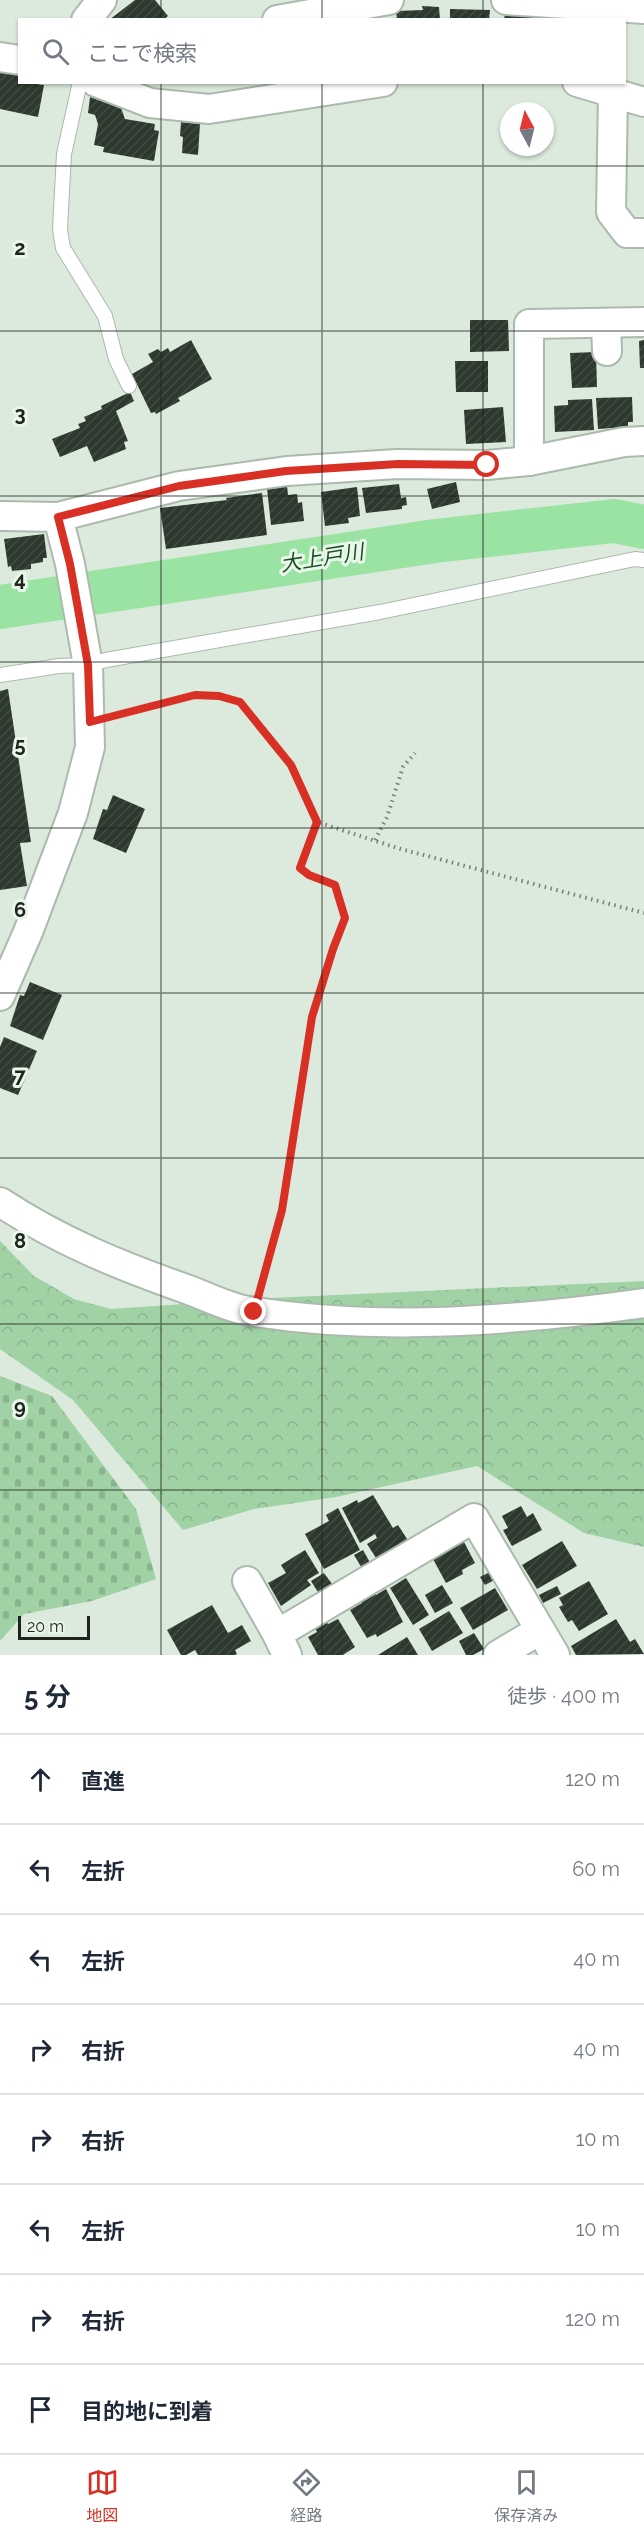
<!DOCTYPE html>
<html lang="ja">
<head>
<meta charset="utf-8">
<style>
  body { margin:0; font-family:Raleway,"Noto Sans JP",sans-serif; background:#f6f6f7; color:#1f2937 }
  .compass { position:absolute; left:500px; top:102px; width:54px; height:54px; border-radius:50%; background:#fff; box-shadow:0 2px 4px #0004; rotate:353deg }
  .scale { position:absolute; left:18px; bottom:15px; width:72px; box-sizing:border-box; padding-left:6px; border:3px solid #1e231e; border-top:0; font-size:16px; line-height:21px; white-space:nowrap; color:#1e231e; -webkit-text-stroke:4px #e9f7ea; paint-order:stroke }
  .stop { position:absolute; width:18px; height:18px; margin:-14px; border:4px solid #d93025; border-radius:50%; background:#fff }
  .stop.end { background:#d93025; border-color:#fff; box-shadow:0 2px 6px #0008 }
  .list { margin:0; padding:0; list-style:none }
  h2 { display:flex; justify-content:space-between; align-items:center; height:78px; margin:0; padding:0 24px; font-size:26px }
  h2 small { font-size:20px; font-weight:400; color:#747a83 }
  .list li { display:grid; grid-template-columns:39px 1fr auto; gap:18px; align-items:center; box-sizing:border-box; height:90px; padding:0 24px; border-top:2px solid #e0e1e3 }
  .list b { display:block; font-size:22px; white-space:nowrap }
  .list em { font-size:20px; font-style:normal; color:#747a83 }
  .icon { flex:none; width:33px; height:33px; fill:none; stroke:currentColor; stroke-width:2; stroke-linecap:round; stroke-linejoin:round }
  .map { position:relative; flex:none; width:644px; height:1655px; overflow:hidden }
  .search { position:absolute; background:#fff; box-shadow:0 2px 4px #0004; left:18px; right:18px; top:18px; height:66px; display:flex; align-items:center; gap:15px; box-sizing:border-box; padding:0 21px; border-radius:0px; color:#747a83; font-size:22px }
  .sheet { height:798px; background:#fff }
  nav { display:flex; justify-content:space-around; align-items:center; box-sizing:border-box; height:84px; border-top:2px solid #e0e1e3; background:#fff; font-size:16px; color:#747a83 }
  nav a { display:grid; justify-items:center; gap:3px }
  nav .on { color:#d93025 }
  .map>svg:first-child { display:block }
  .forest { fill:url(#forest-crowns) }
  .cemetery { fill:url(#cemetery-stones) }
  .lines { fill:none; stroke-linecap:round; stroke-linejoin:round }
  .river { stroke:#9be3a3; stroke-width:44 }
  .building { fill:url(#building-hatch) }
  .lane-casing { stroke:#acbaad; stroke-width:16 }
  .street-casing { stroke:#acbaad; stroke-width:32 }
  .path { stroke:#767f76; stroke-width:4; stroke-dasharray:1.5 4.5; stroke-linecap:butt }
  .lane { stroke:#fff; stroke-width:14 }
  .street { stroke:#fff; stroke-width:28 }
  .route { stroke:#d93025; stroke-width:8 }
  .grid { fill:none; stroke:#1e231e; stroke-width:1.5; stroke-opacity:0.55 }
  .labels { text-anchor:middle; stroke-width:6; stroke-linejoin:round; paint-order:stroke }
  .water-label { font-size:21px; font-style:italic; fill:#1d4f26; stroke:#e9f7ea }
  .grid-label { font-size:20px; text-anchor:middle; font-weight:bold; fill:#1e231e; stroke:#e9f7ea; stroke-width:6; stroke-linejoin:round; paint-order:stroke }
</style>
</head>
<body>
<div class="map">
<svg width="644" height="1655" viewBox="0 0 644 1655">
  <defs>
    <pattern id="forest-crowns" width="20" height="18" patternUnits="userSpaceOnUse" patternTransform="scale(1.5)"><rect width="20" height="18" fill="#a1d2a6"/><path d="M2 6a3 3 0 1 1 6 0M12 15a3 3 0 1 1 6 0" fill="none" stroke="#8ab48e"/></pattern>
    <pattern id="cemetery-stones" width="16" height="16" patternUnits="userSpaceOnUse" patternTransform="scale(1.5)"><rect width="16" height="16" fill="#a1d2a6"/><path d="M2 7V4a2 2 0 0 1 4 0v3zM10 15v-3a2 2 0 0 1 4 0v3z" fill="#8ab48e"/></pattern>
    <pattern id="building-hatch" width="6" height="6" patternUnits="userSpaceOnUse" patternTransform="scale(1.5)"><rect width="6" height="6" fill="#2d382e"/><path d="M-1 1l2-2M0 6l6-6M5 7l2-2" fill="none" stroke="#424c43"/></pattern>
  </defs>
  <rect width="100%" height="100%" fill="#dbeadd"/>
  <path class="forest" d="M0,1241l34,35 40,23 37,10 160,-11 373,-17v266l-60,-14 -107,-67 -141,31 -82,12 -71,21 -110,-130 -73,-51z"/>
  <path class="cemetery" d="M0,1376l52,20 84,113 20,70 -64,22 -68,13 -24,27z"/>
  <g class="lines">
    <path class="river" d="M0,607l435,-66 179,-20 30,6"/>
  </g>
  <g class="building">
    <path d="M135,0h20l13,16 -5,4h-54z"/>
    <path d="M422,6l17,1 1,13h-43l-1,-9 27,-1z"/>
    <path d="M450,9l40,1 -1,10h-39z"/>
    <path d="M505,12l30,2v3l6,1v2h-37z"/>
    <path d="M0,72l20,4v6l24,3 -6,32 -38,-8z"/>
    <path d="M90,97l31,11 4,11 30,5 -1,6 5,1 -5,30 -51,-9 1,-5 -10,-2 4,-21 -3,-9 -7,-2z"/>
    <path d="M181,122l19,2 -2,31 -16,-2 1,-16 -3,-1z"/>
    <path d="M470,320h38l1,31 -39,1z"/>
    <path d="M191,340l21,39 -34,19 2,3 -24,13 -1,-2 -4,1 -19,-39 21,-12 -5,-8 10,-5 3,3 7,-4 2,4z"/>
    <path d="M644,340v28h-4l-1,-27z"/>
    <path d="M596,352l1,35 -25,1 -2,-35z"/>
    <path d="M455,361h33v31h-32z"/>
    <path d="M130,392l4,9 -18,10 12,30 -4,1 2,7 -32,13 -7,-16 -27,11 -8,-18 28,-11 -2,-4 8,-3 -2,-4 18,-8 -1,-3z"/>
    <path d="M632,397l1,25h-5v5l-30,2 -2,-31z"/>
    <path d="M592,399l2,31 -39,2 -1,-26 14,-1v-5z"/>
    <path d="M503,407l3,35 -40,2 -2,-34z"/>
    <path d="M456,482l4,20 -28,7 -5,-20z"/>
    <path d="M399,484l2,14 5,-1 1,8 -5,1v3l-36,4 -4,-25z"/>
    <path d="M287,486l1,9 9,-1 1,9 4,-1 2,19 -33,4 -4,-37z"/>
    <path d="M357,487l3,29 -12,2 1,5 -24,3 -4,-34z"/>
    <path d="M262,493l5,42 -101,14 -6,-41 67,-8 -1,-2z"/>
    <path d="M44,534l3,24h-4v4l-12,2v5l-19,2 -1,-5 -3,1 -4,-28z"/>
    <path d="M8,689l23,153 -11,1 7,43 -27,4v-199z"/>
    <path d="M113,795l32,14 -19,44 -33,-14 10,-30 4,1z"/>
    <path d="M30,982l32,13 -19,45 -33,-14 10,-31 4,1z"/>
    <path d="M4,1037l33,14 -19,44 -18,-7v-41z"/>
    <path d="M373,1495l20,33 5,-3 11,17 -31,19 -11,-17 10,-6 -2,-4 -15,9 -18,-35 15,-8 1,3z"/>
    <path d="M521,1506l6,11 6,-4 9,17 -30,16 -9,-16 5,-2 -6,-12z"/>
    <path d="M338,1508l22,42 -36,19 -19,-35 24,-13 -3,-6z"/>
    <path d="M562,1541l15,25 -40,23 -15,-24z"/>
    <path d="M464,1542l11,21 -13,7 1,4 -17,9 -13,-24z"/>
    <path d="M305,1550l14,23 -12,7 4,5 -30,21 -13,-23 18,-10 -5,-8z"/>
    <path d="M363,1550l9,16 -9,4 -9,-15z"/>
    <path d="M496,1569l4,8 -15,8 -5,-8z"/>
    <path d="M324,1573l11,15 -14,9 -10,-16z"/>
    <path d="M406,1578l23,37 -16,10 -23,-37z"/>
    <path d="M589,1581l19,33 -29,17 -7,-11 -4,2 -9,-15 4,-2 -4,-7z"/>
    <path d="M442,1585l11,18 -18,10 -10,-18z"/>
    <path d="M557,1586l4,8 -18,9 -4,-8z"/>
    <path d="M495,1588l13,22 -35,20 -13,-22z"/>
    <path d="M386,1589l17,33 -26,15 -1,-3 -9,4 -17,-28 12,-7 -1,-4 13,-8 2,4z"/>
    <path d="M212,1605l16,28 14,-8 9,16 -16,9 2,4 -2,1h-37l-3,-5 -9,5h-5l-14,-25z"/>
    <path d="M449,1611l14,22 -31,18 -13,-22z"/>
    <path d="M338,1619l17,28 -12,8h-25l-10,-18 9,-5 -2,-4 11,-7 2,3z"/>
    <path d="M616,1619l14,23 5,-3 9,15 -68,1 -5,-9z"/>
    <path d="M474,1633l10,16 -11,6h-7l-7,-14z"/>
    <path d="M407,1637l11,18h-40z"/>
  </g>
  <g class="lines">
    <defs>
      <g id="lane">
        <path d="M80,82l-16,72 -4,75 3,19 42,68 11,43 13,27"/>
        <path d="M0,675l59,-9 29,-1 18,-5 274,-48 255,-53 9,1"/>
      </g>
      <g id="street">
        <path d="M506,0l138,9"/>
        <path d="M86,20l16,-20"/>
        <path d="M277,20l112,-20"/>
        <path d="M0,57l20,3"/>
        <path d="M96,82l54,21 59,6 174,-27"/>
        <path d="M577,82l67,20"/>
        <path d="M613,93l-2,119 16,21h17"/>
        <path d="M606,323l1,28"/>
        <path d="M529,461v-137l115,-2"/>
        <path d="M0,516l58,1 121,-31 108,-15 110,-7 90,1 42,-4 95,-19 20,-1"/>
        <path d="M0,996l28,-64 45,-119 17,-66 -2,-82 -18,-101 -12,-47"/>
        <path d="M0,1202c61,40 121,64 189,88 19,7 40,18 60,21 130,21 265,10 395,-8"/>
        <path d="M247,1581l30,53"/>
        <path d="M287,1655l-10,-21 197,-116 81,137"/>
        <path d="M498,1655l42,-25"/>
      </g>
    </defs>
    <use href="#lane" class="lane-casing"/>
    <use href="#street" class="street-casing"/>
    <g class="path">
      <path d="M114,716l81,-21 24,1 21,6 51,63 26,57 80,26 247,65"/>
      <path d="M375,840l12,-23 16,-50 12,-14"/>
      <path d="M260,1288l22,-78 30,-193 21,-68 12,-31 -10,-33 -26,-10 -9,-7 17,-46"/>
    </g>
    <use href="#lane" class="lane"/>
    <use href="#street" class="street"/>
  </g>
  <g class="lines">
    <path class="route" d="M254,1312l28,-102 30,-193 21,-68 12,-31 -10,-33 -26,-10 -9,-7 17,-46 -26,-57 -51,-63 -21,-6 -24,-1 -105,27 -2,-57 -18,-101 -12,-47 121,-31 107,-15 112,-7 89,1"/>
  </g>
  <path class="grid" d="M161,0v20M322,0v20M483,0v20M161,82v1573M322,82v1573M483,82v1573M0,166h644M0,331h644M0,496h644M0,662h644M0,828h644M0,993h644M0,1158h644M0,1324h644M0,1490h644"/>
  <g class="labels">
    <g class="water-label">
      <text transform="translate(322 558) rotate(-9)" y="7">大上戸川</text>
    </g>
  </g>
  <g class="grid-label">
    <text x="20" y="255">2</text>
    <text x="20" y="421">3</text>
    <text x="20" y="586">4</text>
    <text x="20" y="752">5</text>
    <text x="20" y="917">6</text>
    <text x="20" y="1083">7</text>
    <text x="20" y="1248">8</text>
    <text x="20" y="1414">9</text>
  </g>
</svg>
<svg class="compass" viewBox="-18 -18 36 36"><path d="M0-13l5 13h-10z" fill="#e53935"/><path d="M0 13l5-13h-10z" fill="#747a83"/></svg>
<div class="scale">20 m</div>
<div class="stop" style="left:487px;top:465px"></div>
<div class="stop end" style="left:254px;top:1312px"></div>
<div class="search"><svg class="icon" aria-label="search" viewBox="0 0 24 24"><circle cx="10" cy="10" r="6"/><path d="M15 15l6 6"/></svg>ここで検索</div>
</div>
<section class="sheet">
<h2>5 分<small>徒歩 · 400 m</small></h2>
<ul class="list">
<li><svg class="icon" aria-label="ahead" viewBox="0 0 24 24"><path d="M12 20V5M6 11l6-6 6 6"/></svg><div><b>直進</b></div><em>120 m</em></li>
<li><svg class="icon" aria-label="left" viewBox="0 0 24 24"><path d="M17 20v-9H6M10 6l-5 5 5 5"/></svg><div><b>左折</b></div><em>60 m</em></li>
<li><svg class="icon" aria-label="left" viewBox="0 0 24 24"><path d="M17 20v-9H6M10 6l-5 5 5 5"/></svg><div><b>左折</b></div><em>40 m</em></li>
<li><svg class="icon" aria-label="right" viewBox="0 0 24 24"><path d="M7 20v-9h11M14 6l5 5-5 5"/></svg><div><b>右折</b></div><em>40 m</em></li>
<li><svg class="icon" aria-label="right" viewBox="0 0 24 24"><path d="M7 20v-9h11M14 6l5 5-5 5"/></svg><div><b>右折</b></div><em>10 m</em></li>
<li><svg class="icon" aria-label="left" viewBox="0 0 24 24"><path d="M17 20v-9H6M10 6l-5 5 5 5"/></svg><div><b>左折</b></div><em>10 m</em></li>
<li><svg class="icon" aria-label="right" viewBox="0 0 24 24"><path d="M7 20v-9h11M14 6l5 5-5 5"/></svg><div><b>右折</b></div><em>120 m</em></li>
<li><svg class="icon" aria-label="arrive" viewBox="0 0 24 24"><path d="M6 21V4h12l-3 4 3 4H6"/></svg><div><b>目的地に到着</b></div></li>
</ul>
</section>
<nav>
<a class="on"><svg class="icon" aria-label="map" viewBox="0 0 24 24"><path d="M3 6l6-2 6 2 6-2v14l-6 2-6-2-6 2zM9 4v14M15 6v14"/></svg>地図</a>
<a><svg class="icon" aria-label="directions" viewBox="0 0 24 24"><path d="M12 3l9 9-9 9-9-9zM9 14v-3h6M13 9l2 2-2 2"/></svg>経路</a>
<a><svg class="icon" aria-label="saved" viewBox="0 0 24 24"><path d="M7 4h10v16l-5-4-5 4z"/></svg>保存済み</a>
</nav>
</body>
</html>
